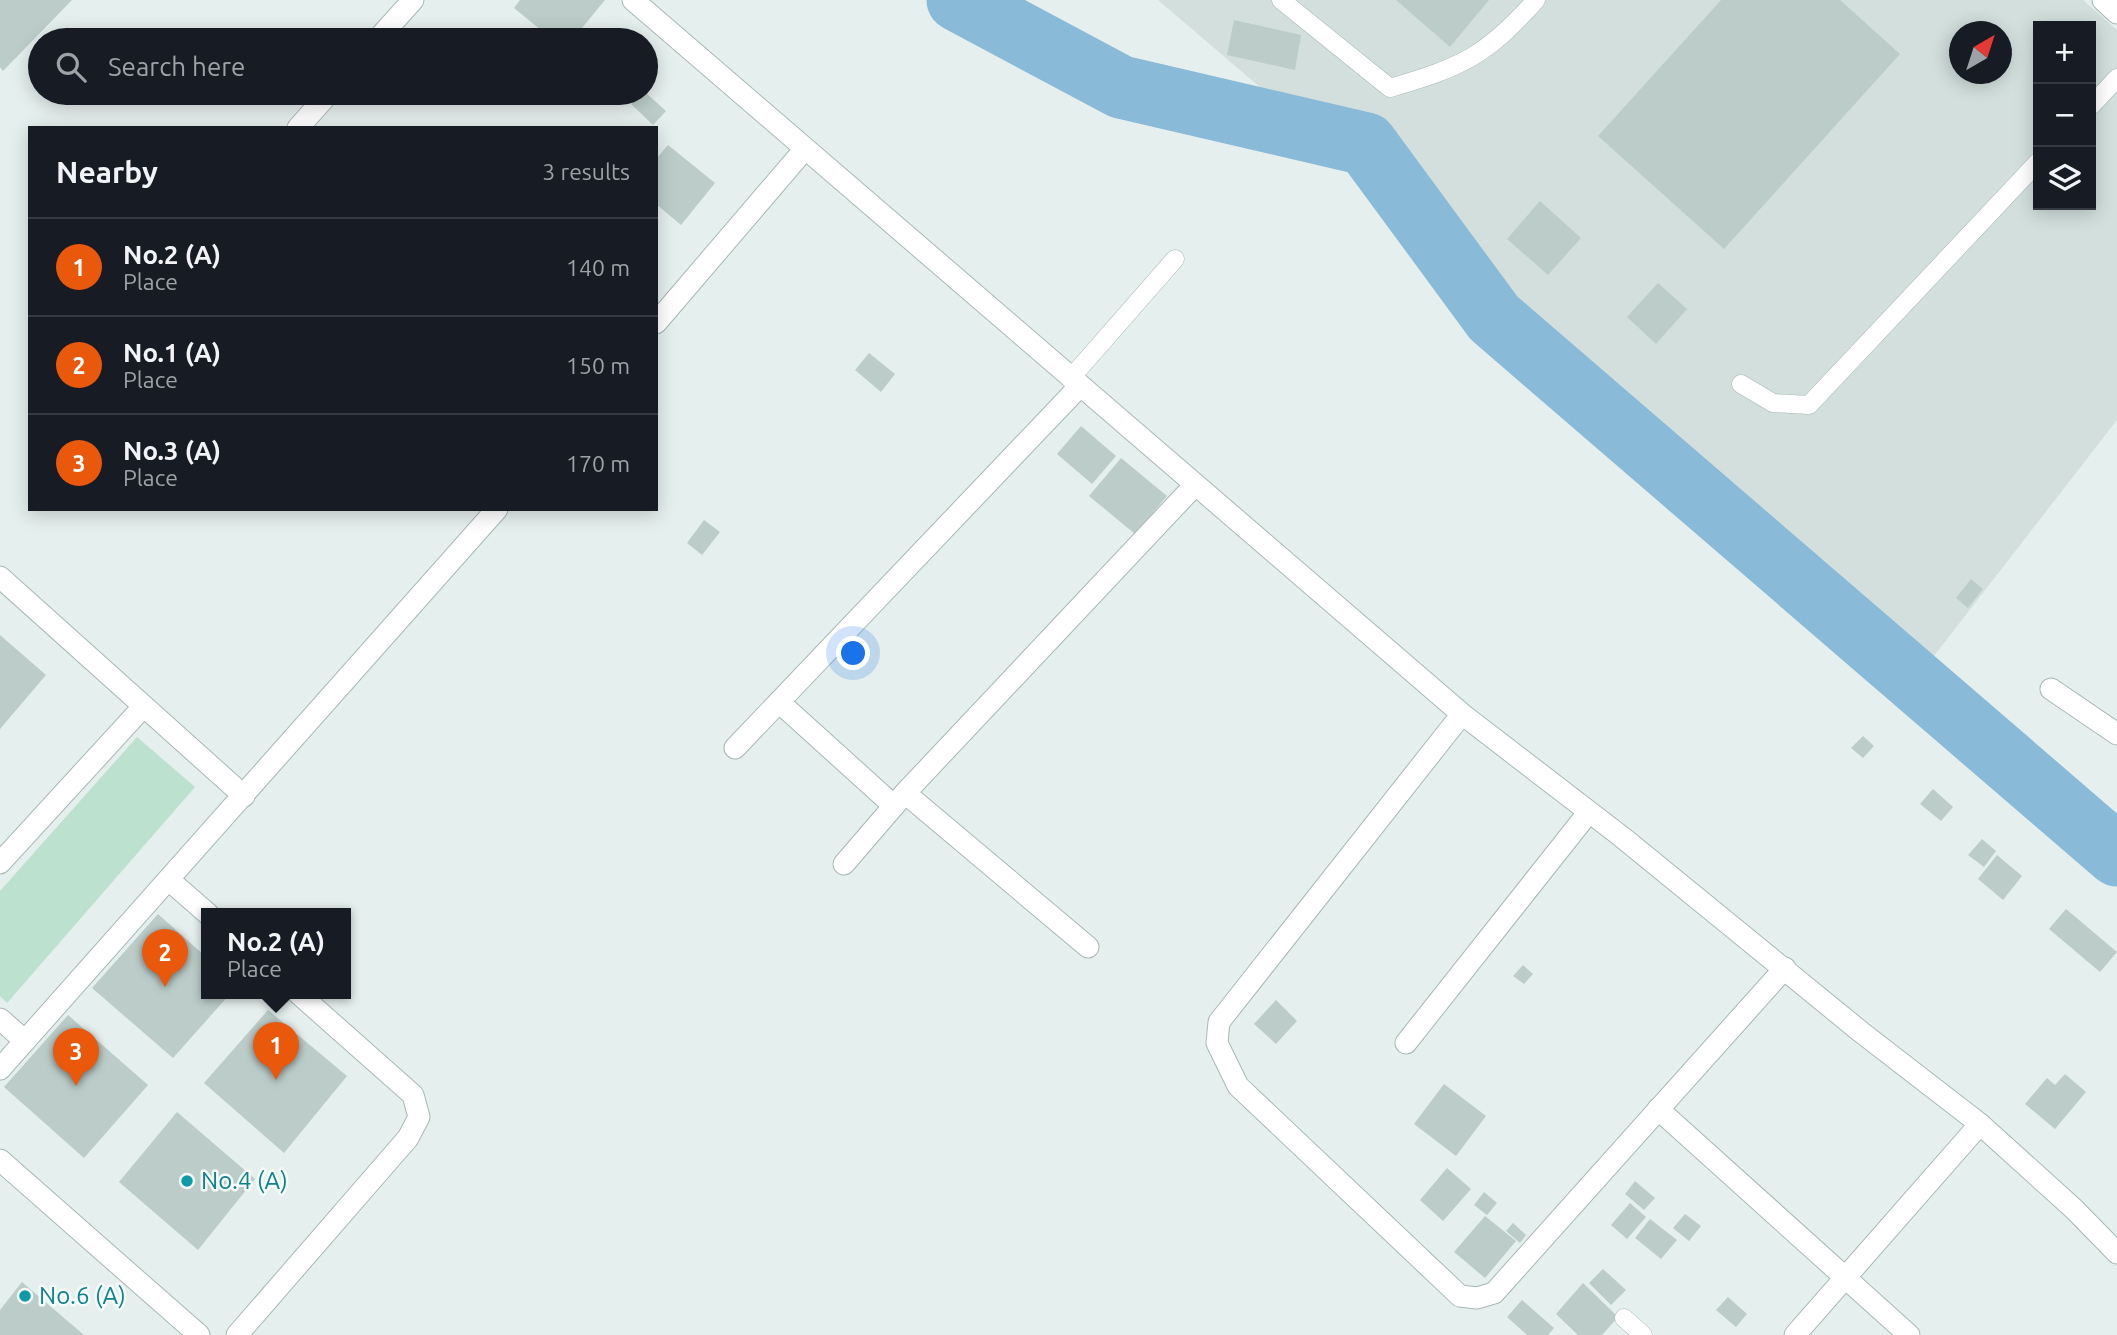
<!DOCTYPE html>
<html lang="en">
<head>
<meta charset="utf-8">
<style>
  body { margin:0; font-family:Ubuntu,sans-serif; background:#20242c; color:#f1f3f6 }
  .controls { position:absolute; right:21px; top:21px; display:grid; overflow:hidden; border-radius:0px; box-shadow:0 4px 18px #0003 }
  .controls button { width:63px; height:63px; display:grid; place-items:center; padding:0; border:0; border-bottom:2px solid #363941; background:#171b24; color:#f1f3f6; font:35px sans-serif }
  .compass { position:absolute; left:1949px; top:21px; width:63px; height:63px; border-radius:50%; background:#171b24; box-shadow:0 4px 18px #0003; rotate:39deg }
  .you { position:absolute; left:854px; top:654px; width:24px; height:24px; margin:-18px; border:5px solid #fff; border-radius:50%; background:#1a73e8; box-shadow:0 0 0 10px #1a73e833 }
  .badge { display:grid; place-items:center; width:46px; height:46px; border-radius:50%; background:#ea580c; color:#fff; font-size:23px; font-weight:700 }
  .pin { position:absolute; translate:-50% -58px; filter:drop-shadow(0 2px 4px #0008) }
  .pin::after { content:''; position:absolute; top:37px; width:24px; height:21px; background:inherit; clip-path:polygon(0 0,100% 0,50% 100%) }
  .popup { position:absolute; left:201px; top:908px; width:150px; height:91px; box-sizing:border-box; display:grid; place-content:center; border-radius:0px; background:#171b24; filter:drop-shadow(0 2px 5px #0005); font-size:23px; white-space:nowrap; color:#9ea1a6 }
  .popup b { font-size:26px; color:#f1f3f6 }
  .popup::after { content:''; position:absolute; left:50%; top:100%; margin-left:-14px; border:14px solid transparent; border-top-color:#171b24 }
  .list { margin:0; padding:0; list-style:none }
  h2 { display:flex; justify-content:space-between; align-items:center; height:91px; margin:0; padding:0 28px; font-size:30px }
  h2 small { font-size:23px; font-weight:400; color:#9ea1a6 }
  .list li { display:grid; grid-template-columns:46px 1fr auto; gap:21px; align-items:center; box-sizing:border-box; height:98px; padding:0 28px; border-top:2px solid #363941 }
  .list b { display:block; font-size:26px; white-space:nowrap }
  .list p { margin:0; font-size:23px; white-space:nowrap; color:#9ea1a6 }
  .list em { font-size:23px; font-style:normal; color:#9ea1a6 }
  .icon { flex:none; width:38px; height:38px; fill:none; stroke:currentColor; stroke-width:2; stroke-linecap:round; stroke-linejoin:round }
  .map { position:relative; flex:none; width:2117px; height:1335px; overflow:hidden }
  .search { position:absolute; background:#171b24; box-shadow:0 4px 18px #0003; left:28px; top:28px; width:630px; height:77px; display:flex; align-items:center; gap:18px; box-sizing:border-box; padding:0 24px; border-radius:38px; color:#9ea1a6; font-size:26px }
  .panel { position:absolute; background:#171b24; box-shadow:0 4px 18px #0003; left:28px; top:126px; width:630px; height:385px; border-radius:0px }
  .map>svg:first-child { display:block }
  .built { fill:#d2dfdd; fill-rule:evenodd }
  .green { fill:#bce1ce }
  .lines { fill:none; stroke-linecap:round; stroke-linejoin:round }
  .river { stroke:#89bad7; stroke-width:63 }
  .building { fill:#bccdc9 }
  .lane-casing { stroke:#a7b8b6; stroke-width:19 }
  .street-casing { stroke:#a7b8b6; stroke-width:23 }
  .lane { stroke:#fff; stroke-width:18 }
  .street { stroke:#fff; stroke-width:21 }
  .culture-dot { fill:#0f9aa8; stroke:#f6fbf9; stroke-width:2.5 }
  .labels { text-anchor:middle; stroke-width:5; stroke-linejoin:round; paint-order:stroke }
  .culture-label { font-size:24px; fill:#0d838f; stroke:#f6fbf9; text-anchor:start }
</style>
</head>
<body>
<div class="map">
<svg width="2117" height="1335" viewBox="0 0 2117 1335">
  <rect width="100%" height="100%" fill="#e5efed"/>
  <path class="built" d="M1158,0h925l34,30v390l-187,241zM2038,26h53v179h-53zM1960,32h42v42h-42z"/>
  <path class="green" d="M137,737l58,50 -188,216 -7,-7v-105z"/>
  <g class="lines">
    <path class="river" d="M958,0l163,87 245,57 128,174 623,537"/>
  </g>
  <g class="building">
    <path d="M0,0h72l-69,71 -3,-4z"/>
    <path d="M520,0h85l-33,40h-19l-39,-32z"/>
    <path d="M1396,0h93l-39,47z"/>
    <path d="M1721,0h119l60,54 -176,195 -126,-113z"/>
    <path d="M1234,20l67,15 -6,35 -68,-15z"/>
    <path d="M641,93h5l20,18 -13,14 -22,-21z"/>
    <path d="M668,145l47,38 -34,42 -25,-21v-45z"/>
    <path d="M1540,201l41,37 -33,37 -41,-36z"/>
    <path d="M1658,283l29,26 -31,35 -29,-27z"/>
    <path d="M869,353l26,21 -14,18 -26,-22z"/>
    <path d="M1081,426l35,30 -24,28 -35,-30z"/>
    <path d="M1121,458l46,38 -32,38 -46,-38z"/>
    <path d="M704,520l16,12 -18,23 -15,-12z"/>
    <path d="M1971,579l12,10 -15,19 -12,-10z"/>
    <path d="M0,635l46,40 -46,54z"/>
    <path d="M1863,736l11,10 -11,12 -12,-10z"/>
    <path d="M1933,789l20,18 -12,14 -21,-17z"/>
    <path d="M1982,839l14,12 -12,16 -16,-12z"/>
    <path d="M1997,855l25,21 -19,24 -25,-21z"/>
    <path d="M2066,909l51,43 -17,20 -51,-43z"/>
    <path d="M158,914l48,43v37h24l-57,64 -81,-70z"/>
    <path d="M1523,965l10,9 -9,10 -11,-8z"/>
    <path d="M1276,1000l21,21 -21,23 -22,-20z"/>
    <path d="M268,1010l79,66 -63,77 -80,-70z"/>
    <path d="M68,1015l80,70 -64,73 -80,-71z"/>
    <path d="M2065,1074l21,18 -31,37 -30,-25 22,-26 8,7z"/>
    <path d="M1444,1084l42,32 -30,40 -42,-32z"/>
    <path d="M177,1112l78,67 -57,71 -79,-68z"/>
    <path d="M1447,1168l24,21 -28,32 -23,-21z"/>
    <path d="M1635,1181l20,17 -11,12 -19,-16z"/>
    <path d="M1484,1192l13,11 -10,12 -13,-10z"/>
    <path d="M1630,1203l16,14 -19,22 -16,-14z"/>
    <path d="M1685,1214l16,12 -12,15 -16,-13z"/>
    <path d="M1485,1216l31,25 -31,37 -31,-26z"/>
    <path d="M1650,1219l27,21 -16,19 -26,-21z"/>
    <path d="M1513,1223l13,12 -6,8 -14,-12z"/>
    <path d="M1603,1269l23,21 -15,15 -22,-22z"/>
    <path d="M22,1282l62,53h-84v-25z"/>
    <path d="M1583,1283l35,34 -16,18h-24l-22,-21z"/>
    <path d="M1728,1297l19,17 -11,13 -20,-17z"/>
    <path d="M1522,1300l32,28 -6,7h-21l-20,-18z"/>
  </g>
  <g class="lines">
    <defs>
      <g id="lane">
        <path d="M1281,0l109,88c72,-21 96,-32 146,-88"/>
        <path d="M2091,106l26,-28"/>
        <path d="M1070,379l105,-120"/>
        <path d="M1741,384l32,19 36,2 229,-243"/>
        <path d="M1624,1318l19,17"/>
      </g>
      <g id="street">
        <path d="M633,0l829,714 160,123 239,195 119,92 94,85 43,44"/>
        <path d="M2103,0l14,13"/>
        <path d="M377,40l36,-40"/>
        <path d="M298,128l31,-35"/>
        <path d="M656,323l148,-173"/>
        <path d="M0,577l244,219"/>
        <path d="M2051,689l66,45"/>
        <path d="M779,702l115,104"/>
        <path d="M1462,714l-243,308 -2,21 21,43 222,210 17,2 17,-5 291,-325"/>
        <path d="M735,748l344,-361"/>
        <path d="M905,793l183,154"/>
        <path d="M0,863l143,-156"/>
        <path d="M844,864l61,-71 290,-308"/>
        <path d="M169,880l39,34"/>
        <path d="M0,1019l25,22"/>
        <path d="M1406,1043l182,-230"/>
        <path d="M0,1069l497,-560"/>
        <path d="M1658,1109l251,226"/>
        <path d="M0,1160l199,175"/>
        <path d="M237,1335l171,-197 11,-21 -6,-22 -114,-101"/>
        <path d="M1795,1335l185,-211"/>
      </g>
    </defs>
    <use href="#lane" class="lane-casing"/>
    <use href="#street" class="street-casing"/>
    <use href="#lane" class="lane"/>
    <use href="#street" class="street"/>
  </g>
  <g class="culture-dot">
    <circle cx="187" cy="1181" r="7"/>
    <circle cx="25" cy="1296" r="7"/>
  </g>
  <g class="labels">
    <g class="culture-label">
      <text x="201" y="1189">No.4 (A)</text>
      <text x="39" y="1304">No.6 (A)</text>
    </g>
  </g>
</svg>
<div class="controls">
<button>+</button>
<button>−</button>
<button><svg class="icon" aria-label="layers" viewBox="0 0 24 24"><path d="M12 4l9 5-9 5-9-5zM3 14l9 5 9-5"/></svg></button>
</div>
<svg class="compass" viewBox="-18 -18 36 36"><path d="M0-13l5 13h-10z" fill="#e53935"/><path d="M0 13l5-13h-10z" fill="#9ea1a6"/></svg>
<div class="you"></div>
<div class="pin badge" style="left:276px;top:1080px">1</div>
<div class="popup"><b>No.2 (A)</b>Place</div>
<div class="pin badge" style="left:165px;top:987px">2</div>
<div class="pin badge" style="left:76px;top:1086px">3</div>
<div class="search"><svg class="icon" aria-label="search" viewBox="0 0 24 24"><circle cx="10" cy="10" r="6"/><path d="M15 15l6 6"/></svg>Search here</div>
<section class="panel">
<h2>Nearby<small>3 results</small></h2>
<ul class="list">
<li><span class="badge">1</span><div><b>No.2 (A)</b><p>Place</p></div><em>140 m</em></li>
<li><span class="badge">2</span><div><b>No.1 (A)</b><p>Place</p></div><em>150 m</em></li>
<li><span class="badge">3</span><div><b>No.3 (A)</b><p>Place</p></div><em>170 m</em></li>
</ul>
</section>
</div>
</body>
</html>
